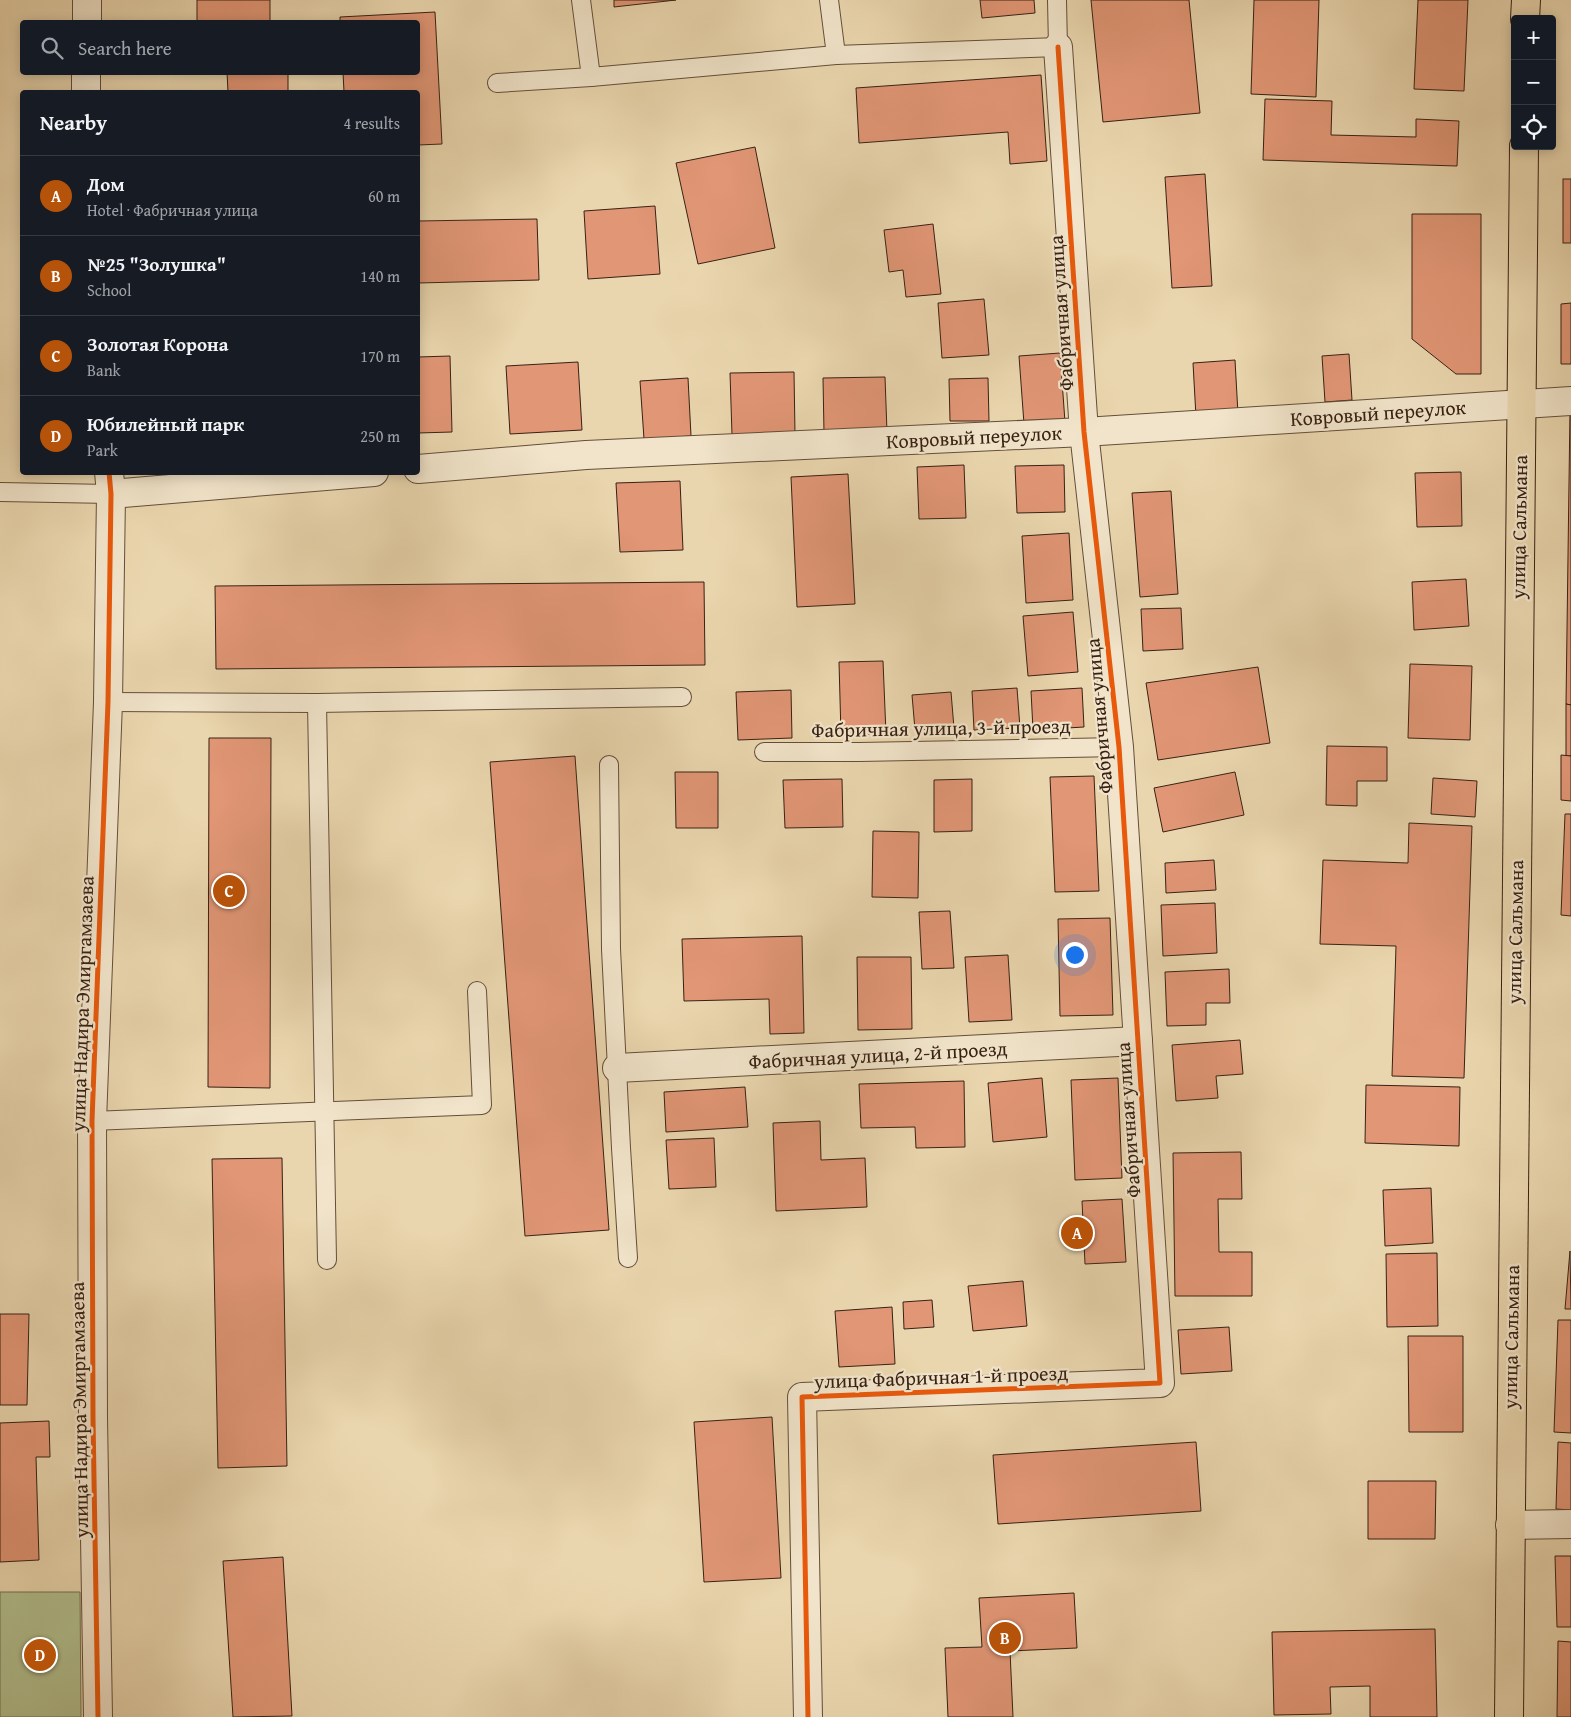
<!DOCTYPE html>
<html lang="en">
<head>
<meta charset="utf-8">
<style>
  body { margin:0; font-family:"Gentium Book Plus",serif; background:#242831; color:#f1f3f6 }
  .controls { position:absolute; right:15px; top:15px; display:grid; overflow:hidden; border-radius:5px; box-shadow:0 2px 12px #0003 }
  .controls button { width:45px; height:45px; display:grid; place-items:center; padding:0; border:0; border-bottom:1px solid #363941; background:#171b24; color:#f1f3f6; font:25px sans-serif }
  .you { position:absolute; left:1074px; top:954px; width:18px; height:18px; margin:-12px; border:4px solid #fff; border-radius:50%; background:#1a73e8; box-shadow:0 0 0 8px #1a73e833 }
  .badge { display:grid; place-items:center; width:32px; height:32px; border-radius:50%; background:#b45309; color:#fff; font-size:16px; font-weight:700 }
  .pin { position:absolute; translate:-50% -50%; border:2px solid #fff; box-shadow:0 1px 5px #0006 }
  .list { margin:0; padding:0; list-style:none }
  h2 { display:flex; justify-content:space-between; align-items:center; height:65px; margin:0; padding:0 20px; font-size:21px }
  h2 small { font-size:16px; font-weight:400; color:#9ea1a6 }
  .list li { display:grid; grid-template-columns:32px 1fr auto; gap:15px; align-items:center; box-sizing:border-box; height:80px; padding:0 20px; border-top:1px solid #363941 }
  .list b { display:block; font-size:19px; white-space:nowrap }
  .list p { margin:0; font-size:16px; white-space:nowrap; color:#9ea1a6 }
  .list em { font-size:16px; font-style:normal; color:#9ea1a6 }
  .icon { flex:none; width:28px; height:28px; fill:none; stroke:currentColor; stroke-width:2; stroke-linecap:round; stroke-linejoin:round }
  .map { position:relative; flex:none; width:1571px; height:1717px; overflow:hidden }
  .search { position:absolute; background:#171b24; box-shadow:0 2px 12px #0003; left:20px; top:20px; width:400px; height:55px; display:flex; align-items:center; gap:12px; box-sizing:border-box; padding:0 18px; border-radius:5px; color:#9ea1a6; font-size:19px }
  .panel { position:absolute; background:#171b24; box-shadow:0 2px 12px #0003; left:20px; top:90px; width:400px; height:385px; border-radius:5px }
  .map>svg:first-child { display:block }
  .green { fill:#b2bf8e; stroke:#757051 }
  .building { fill:#e19675; stroke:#382114 }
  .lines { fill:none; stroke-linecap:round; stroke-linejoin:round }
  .service-casing { stroke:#644e3a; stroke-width:20 }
  .minor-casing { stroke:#644e3a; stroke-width:30 }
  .primary-casing { stroke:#382114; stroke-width:30 }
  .service { stroke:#f1e4ca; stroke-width:18 }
  .minor { stroke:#f1e4ca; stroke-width:28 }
  .primary { stroke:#ead6ae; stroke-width:28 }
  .cycleway-casing { stroke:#f1e4ca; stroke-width:8 }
  .cycleway { stroke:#e8590c; stroke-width:5 }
  .labels { text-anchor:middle; stroke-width:4.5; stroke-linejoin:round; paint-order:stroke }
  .street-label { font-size:20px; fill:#382114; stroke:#f1e4ca }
</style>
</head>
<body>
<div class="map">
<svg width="1571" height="1717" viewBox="0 0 1571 1717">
  <rect width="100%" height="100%" fill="#ead6ae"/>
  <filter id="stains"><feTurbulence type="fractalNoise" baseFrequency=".004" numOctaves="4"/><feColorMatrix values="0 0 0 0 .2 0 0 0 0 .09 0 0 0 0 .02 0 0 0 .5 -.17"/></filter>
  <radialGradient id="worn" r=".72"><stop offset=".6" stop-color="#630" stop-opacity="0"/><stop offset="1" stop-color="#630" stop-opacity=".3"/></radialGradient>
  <path class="green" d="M0,1592h80l1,125h-81z"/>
  <g class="building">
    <rect x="197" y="0" width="73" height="22"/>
    <path d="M614,0h62l-62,7z"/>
    <path d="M980,0h54l1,13 -53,5z"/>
    <path d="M1091,0h98l11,113 -97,9z"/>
    <path d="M1254,0h65l-3,97 -65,-3z"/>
    <path d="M1418,0h50l-4,91 -50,-2z"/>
    <path d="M435,12l7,132 -24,1v-53h-74l-1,-20h75v-50h-78v-5z"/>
    <path d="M227,72h61v20h-60z"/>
    <path d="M1041,75l6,86 -37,3 -2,-32 -149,11 -3,-55z"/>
    <path d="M1265,99l67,2 -1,34 85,2v-18l43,2 -2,45 -194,-6z"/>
    <path d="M755,147l20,101 -77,16 -22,-101z"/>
    <path d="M1205,174l7,112 -40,2 -7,-111z"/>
    <rect x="1563" y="179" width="8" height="64"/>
    <path d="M655,206l5,68 -72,5 -4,-68z"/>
    <path d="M1412,214h69v160h-25l-44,-35z"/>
    <path d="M537,219l2,61 -121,3v-62z"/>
    <path d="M933,224l8,70 -35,3 -3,-27 -14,2 -5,-42z"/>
    <path d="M984,299l5,56 -47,3 -4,-55z"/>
    <path d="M1571,303v61h-10v-60z"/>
    <path d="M1060,353l5,69 -41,2 -5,-68z"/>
    <path d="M1349,354l3,46 -27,2 -3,-46z"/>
    <path d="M450,356l2,76 -34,1v-76z"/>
    <path d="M1235,360l3,54 -42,3 -3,-54z"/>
    <path d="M578,362l4,68 -72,4 -4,-68z"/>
    <path d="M794,372l1,62 -63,1 -2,-62z"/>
    <path d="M885,377l2,55 -63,1 -1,-55z"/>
    <path d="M688,378l3,58 -47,3 -4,-58z"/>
    <path d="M988,378l1,43h-39l-1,-42z"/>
    <path d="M1570,409h1v296l-5,-1z"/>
    <path d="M964,465l2,53 -47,1 -2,-52z"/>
    <path d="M1064,465l1,47 -48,1 -2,-47z"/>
    <path d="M1461,472l1,54 -45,1 -2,-54z"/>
    <path d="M848,474l7,130 -58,3 -6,-130z"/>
    <path d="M680,481l3,69 -63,2 -4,-69z"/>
    <path d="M1171,491l7,103 -38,3 -8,-104z"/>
    <path d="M1069,533l4,67 -47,3 -4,-67z"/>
    <path d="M1466,579l3,47 -55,4 -2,-48z"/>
    <path d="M704,582l1,83 -489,4 -1,-83z"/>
    <path d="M1181,608l2,41 -40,2 -2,-42z"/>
    <path d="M1073,612l5,60 -50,4 -5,-60z"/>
    <path d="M883,661l3,73 -45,1 -2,-73z"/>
    <path d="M1410,664l62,2 -2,74 -62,-2z"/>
    <path d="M1258,667l12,76 -112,17 -12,-77z"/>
    <path d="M1017,688l3,40 -46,2 -2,-39z"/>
    <path d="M1082,688l2,39 -51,3 -2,-39z"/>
    <path d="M791,690l1,48 -54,2 -2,-48z"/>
    <path d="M951,692l3,36 -39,2 -3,-35z"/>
    <path d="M1566,704l5,1v51h-5z"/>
    <path d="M209,738h62l-1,350 -62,-1z"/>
    <path d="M1327,746l60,1v34h-30v25l-31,-1z"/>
    <path d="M1561,755l10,1v45l-10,-1z"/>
    <path d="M575,756l34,474 -84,6 -35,-474z"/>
    <path d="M675,772h43v56h-42z"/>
    <path d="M1235,772l9,43 -81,17 -9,-44z"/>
    <path d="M1094,776l5,115 -44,1 -5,-115z"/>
    <path d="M1433,778l44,3 -2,36 -44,-3z"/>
    <path d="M842,779l1,48 -58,1 -2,-48z"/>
    <path d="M972,779v52l-38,1v-52z"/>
    <path d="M1565,814h6v102l-10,-1z"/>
    <path d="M1409,823l63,3 -8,252 -72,-2 4,-130 -76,-2 3,-84 85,3z"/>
    <path d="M873,831l46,1 -1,66 -46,-1z"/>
    <path d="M1214,860l2,30 -50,3 -1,-30z"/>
    <path d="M1215,903l2,50 -54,3 -2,-51z"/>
    <path d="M950,911l4,57 -32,1 -3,-57z"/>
    <path d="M1110,918l3,97 -53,1 -2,-97z"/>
    <path d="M802,936l2,97 -34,1 -1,-35 -85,2 -2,-62z"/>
    <path d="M1008,955l4,65 -43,2 -4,-65z"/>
    <path d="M857,957h54l1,72 -54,1z"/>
    <path d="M1229,969l1,34h-24v22l-39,1 -2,-54z"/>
    <path d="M1240,1040l3,34 -27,2 2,22 -42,3 -4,-56z"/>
    <path d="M1042,1078l5,59 -54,5 -5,-59z"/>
    <path d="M1118,1078l4,100 -47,2 -4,-100z"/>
    <path d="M964,1081l1,66 -49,1 -1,-21 -54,1 -2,-44z"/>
    <path d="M1366,1085l94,2 -1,59 -94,-3z"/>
    <path d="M745,1087l3,40 -82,5 -2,-40z"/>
    <path d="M820,1121l1,39 44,-2 2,49 -91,4 -3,-88z"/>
    <path d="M714,1138l2,49 -47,2 -3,-49z"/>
    <path d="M1241,1152l1,47h-24l1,53h33v44h-77l-2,-143z"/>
    <path d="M282,1158l5,308 -69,2 -6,-309z"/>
    <path d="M1431,1188l2,55 -48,3 -2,-56z"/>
    <path d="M1122,1199l4,63 -41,2 -3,-63z"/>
    <path d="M1570,1251l1,58h-6z"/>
    <path d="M1437,1253l1,73 -51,1 -1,-73z"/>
    <path d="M1023,1281l4,45 -54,5 -5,-45z"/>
    <path d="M932,1300l2,27 -30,2 -1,-27z"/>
    <path d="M892,1307l3,57 -56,3 -4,-56z"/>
    <path d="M0,1314h29l-2,91h-27z"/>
    <path d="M1558,1320h13v113l-17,-1z"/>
    <path d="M1229,1327l3,44 -51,3 -3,-44z"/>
    <path d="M1408,1336h55v96h-54z"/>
    <path d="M772,1417l9,161 -77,4 -10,-160z"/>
    <path d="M49,1421l1,36h-14l3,103 -39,2v-139z"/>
    <path d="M1196,1442l5,69 -203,13 -5,-69z"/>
    <path d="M1558,1442l13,1v67l-15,-1z"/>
    <path d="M1368,1481h68l-1,58h-67z"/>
    <path d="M1555,1556h16v71h-14z"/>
    <path d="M283,1557l9,159 -59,1 -10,-156z"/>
    <path d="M1074,1593l3,55 -67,3 3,66h-65l-3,-69 37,-1 -3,-49z"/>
    <path d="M1435,1629l2,88h-67v-31l-40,1 1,27 -57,1 -2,-83z"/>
    <path d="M1558,1641l13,1v75h-14z"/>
  </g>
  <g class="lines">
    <defs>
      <g id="service">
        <path d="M581,0l10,77"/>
        <path d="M829,0l7,55"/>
        <path d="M497,83l94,-6 245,-22 222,-8 -1,-47"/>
        <path d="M0,492l111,2"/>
        <path d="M108,702l209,1 365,-6"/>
        <path d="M317,703l10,557"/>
        <path d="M764,752h95l260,-5"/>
        <path d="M609,765l2,184 10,199 7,110"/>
        <path d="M92,1121l390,-16 -5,-114"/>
      </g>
      <g id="minor">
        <path d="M87,22v-22"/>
        <path d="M86,92v-20"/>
        <path d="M418,469l168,-14 498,-23 487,-31"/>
        <path d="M111,494l263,-22"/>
        <path d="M617,1068l521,-27"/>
        <path d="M1510,1525l61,-1"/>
        <path d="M98,1717l-5,-299 -1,-297 16,-419 3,-208 -2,-22"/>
        <path d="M808,1717l-6,-320 358,-14 -41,-636 -35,-315 -26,-385"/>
      </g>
      <g id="primary">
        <path d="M1525,19l1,-19"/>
        <path d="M1509,1717l15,-1571"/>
      </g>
    </defs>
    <use href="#service" class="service-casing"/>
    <use href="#minor" class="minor-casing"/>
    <use href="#primary" class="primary-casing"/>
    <use href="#service" class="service"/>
    <use href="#minor" class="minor"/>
    <use href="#primary" class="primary"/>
    <defs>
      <g id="cycleway">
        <path d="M98,1717l-5,-299 -1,-297 16,-419 3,-208 -2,-22"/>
        <path d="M808,1717l-6,-320 358,-14 -41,-636 -35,-315 -26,-385"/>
      </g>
    </defs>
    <use href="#cycleway" class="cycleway-casing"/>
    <use href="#cycleway" class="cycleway"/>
  </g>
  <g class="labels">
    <g class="street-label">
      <text transform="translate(1061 313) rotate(-94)" y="7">Фабричная улица</text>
      <text transform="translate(1378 413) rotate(-4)" y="7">Ковровый переулок</text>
      <text transform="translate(974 437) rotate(-3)" y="7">Ковровый переулок</text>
      <text transform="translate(1519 527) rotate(-89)" y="7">улица Сальмана</text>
      <text transform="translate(1099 716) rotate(-95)" y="7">Фабричная улица</text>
      <text transform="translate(941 728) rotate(-1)" y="7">Фабричная улица, 3-й проезд</text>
      <text transform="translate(1515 932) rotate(-89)" y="7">улица Сальмана</text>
      <text transform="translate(82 1004) rotate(-88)" y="7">улица Надира Эмиргамзаева</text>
      <text transform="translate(878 1055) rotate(-3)" y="7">Фабричная улица, 2-й проезд</text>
      <text transform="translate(1128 1120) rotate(-94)" y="7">Фабричная улица</text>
      <text transform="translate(1511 1337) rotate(-89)" y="7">улица Сальмана</text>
      <text transform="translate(941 1377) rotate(-2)" y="7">улица Фабричная 1-й проезд</text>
      <text transform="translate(79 1410) rotate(-91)" y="7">улица Надира Эмиргамзаева</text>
    </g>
  </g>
  <rect width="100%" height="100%" filter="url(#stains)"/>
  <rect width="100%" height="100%" fill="url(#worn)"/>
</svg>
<div class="controls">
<button>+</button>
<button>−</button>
<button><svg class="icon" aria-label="locate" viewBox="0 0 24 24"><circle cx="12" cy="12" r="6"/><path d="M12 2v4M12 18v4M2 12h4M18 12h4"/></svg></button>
</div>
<div class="you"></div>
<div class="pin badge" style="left:1077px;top:1233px">A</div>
<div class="pin badge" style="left:1005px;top:1638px">B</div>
<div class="pin badge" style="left:229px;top:891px">C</div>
<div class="pin badge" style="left:40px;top:1655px">D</div>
<div class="search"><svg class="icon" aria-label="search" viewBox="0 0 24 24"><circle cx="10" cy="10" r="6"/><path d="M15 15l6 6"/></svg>Search here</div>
<section class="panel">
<h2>Nearby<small>4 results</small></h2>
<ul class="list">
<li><span class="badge">A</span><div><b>Дом</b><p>Hotel · Фабричная улица</p></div><em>60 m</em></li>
<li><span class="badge">B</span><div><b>№25 &quot;Золушка&quot;</b><p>School</p></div><em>140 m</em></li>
<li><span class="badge">C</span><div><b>Золотая Корона</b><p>Bank</p></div><em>170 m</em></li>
<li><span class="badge">D</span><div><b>Юбилейный парк</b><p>Park</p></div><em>250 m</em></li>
</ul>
</section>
</div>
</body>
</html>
